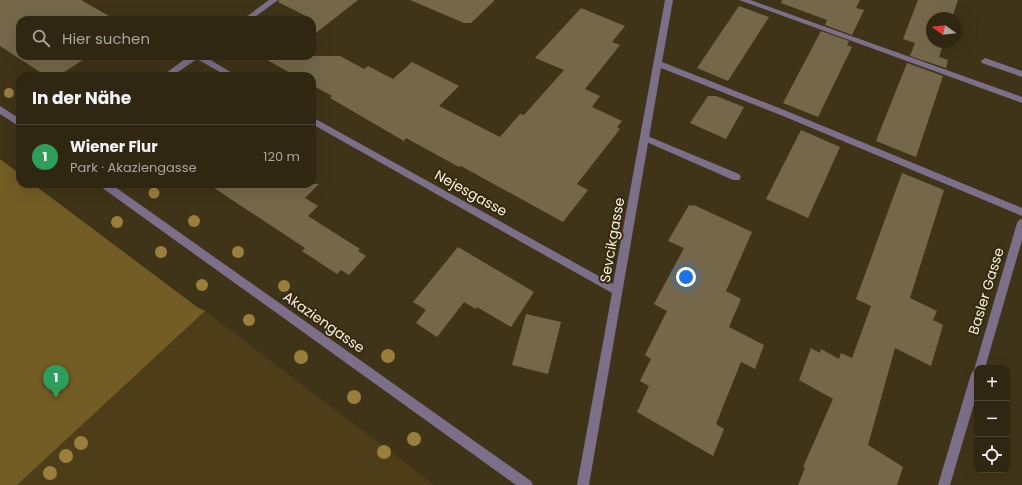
<!DOCTYPE html>
<html lang="de">
<head>
<meta charset="utf-8">
<style>
  body { margin:0; font-family:Poppins,sans-serif; background:#3c3320; color:#f1f3f6 }
  .controls { position:absolute; right:12px; bottom:12px; display:grid; overflow:hidden; border-radius:8px; box-shadow:0 4px 16px #0002 }
  .controls button { width:36px; height:36px; display:grid; place-items:center; padding:0; border:0; border-bottom:1px solid #4b4432; background:#302712; color:#f1f3f6; font:20px sans-serif }
  .compass { position:absolute; left:926px; top:12px; width:36px; height:36px; border-radius:50%; background:#302712; box-shadow:0 4px 16px #0002; rotate:285deg }
  .you { position:absolute; left:686px; top:277px; width:14px; height:14px; margin:-10px; border:3px solid #fff; border-radius:50%; background:#1a73e8; box-shadow:0 0 0 6px #1a73e833 }
  .badge { display:grid; place-items:center; width:26px; height:26px; border-radius:50%; background:#d09dff; color:#fff; font-size:13px; font-weight:700 }
  .pin { position:absolute; translate:-50% -33px; filter:drop-shadow(0 1px 2px #0008) }
  .pin::after { content:''; position:absolute; top:21px; width:14px; height:12px; background:inherit; clip-path:polygon(0 0,100% 0,50% 100%) }
  .list { margin:0; padding:0; list-style:none }
  h2 { display:flex; justify-content:space-between; align-items:center; height:52px; margin:0; padding:0 16px; font-size:17px }
  h2 small { font-size:13px; font-weight:400; color:#a8a59f }
  .list li { display:grid; grid-template-columns:26px 1fr auto; gap:12px; align-items:center; box-sizing:border-box; height:64px; padding:0 16px; border-top:1px solid #4b4432 }
  .list b { display:block; font-size:15px; white-space:nowrap }
  .list p { margin:0; font-size:13px; white-space:nowrap; color:#a8a59f }
  .list em { font-size:13px; font-style:normal; color:#a8a59f }
  .icon { flex:none; width:22px; height:22px; fill:none; stroke:currentColor; stroke-width:2; stroke-linecap:round; stroke-linejoin:round }
  .map { position:relative; flex:none; width:1022px; height:485px; overflow:hidden }
  .search { position:absolute; background:#302712; box-shadow:0 4px 16px #0002; left:16px; top:16px; width:300px; height:44px; display:flex; align-items:center; gap:10px; box-sizing:border-box; padding:0 14px; border-radius:12px; color:#a8a59f; font-size:15px }
  .panel { position:absolute; background:#302712; box-shadow:0 4px 16px #0002; left:16px; top:72px; width:300px; height:116px; border-radius:12px }
  .map>svg:first-child { display:block }
  .built { fill:#4d3e19 }
  .green { fill:#735d25 }
  .building { fill:#75684a }
  .lines { fill:none; stroke-linecap:round; stroke-linejoin:round }
  .lane { fill:#7c6f8a; fill-rule:evenodd }
  .street { fill:#7c6f8a; fill-rule:evenodd }
  .tree { fill:#9a7e3b }
  .labels { text-anchor:middle; stroke-width:4; stroke-linejoin:round; paint-order:stroke }
  .street-label { font-size:14px; fill:#f6eede; stroke:#352a0d }
</style>
</head>
<body>
<div class="map">
<svg width="1022" height="485" viewBox="0 0 1022 485">
  <rect width="100%" height="100%" fill="#403418"/>
  <path class="built" d="M205,311l229,174h-417z"/>
  <path class="green" d="M0,159l20,15v10h13l164,123 8,4 -188,174h-17z"/>
  <g class="building">
    <path d="M0,0h81l35,20h-96v36h69l-31,20h-12l-46,-30z"/>
    <path d="M279,0h79l-46,36v-17l-34,-17z"/>
    <path d="M410,0h85l-24,23h-7z"/>
    <path d="M782,0h78l-4,8 8,2 -12,25 -27,-10 2,-5 -46,-17z"/>
    <path d="M918,0h40l-6,18h-20v24h12l-5,15 9,3 -2,8 -36,-12 5,-13 -12,-4z"/>
    <path d="M739,6l30,11 -41,64 -31,-13z"/>
    <path d="M581,8l44,18 -13,16 8,3 -35,44 15,7 -8,11 30,14 -5,6 3,2 -43,55 11,6 -25,32 -102,-56 -2,1 -53,-29 -2,3 -74,-43 2,-2 -20,-11v-9h-16l-36,-20h80l24,13 4,-3 25,13 19,-17 47,24 -20,20 61,31 20,-23 4,1 40,-45 -29,-12z"/>
    <path d="M821,31l28,10 -2,4 5,2 -34,70 -35,-14z"/>
    <path d="M907,63l36,13 -27,81 -40,-16z"/>
    <path d="M708,96h8l28,11 -18,32 -36,-16z"/>
    <path d="M801,130l39,17 -32,71 -42,-19z"/>
    <path d="M902,173l42,17 -34,108 27,13 -4,9 10,5 -12,41 -36,-18 -27,97 35,22 -6,18h-99l7,-17 -2,-1 30,-68 -34,-19 12,-32 9,5 1,-4 18,10 2,-6 11,5 19,-52 -15,-7z"/>
    <path d="M208,184h111l-14,14 13,8 -10,10 52,33 -2,2 8,5 -17,19 -8,-5 -4,4 -35,-23 3,-3z"/>
    <path d="M689,205l4,1 1,-1 58,27 -26,59 15,8 -12,28 35,18 -9,24 -14,-7 -25,62 8,5 -11,27 -76,-44 12,-26 -9,-5 11,-22 -6,-4 22,-44 -13,-7 30,-56 -16,-7z"/>
    <path d="M458,247l76,45 -23,35 -34,-20 -1,2 -12,-7 -27,35 -21,-14 10,-13 -13,-8z"/>
    <path d="M526,314l35,8 -13,52 -36,-9z"/>
  </g>
  <g class="lines">
    <g class="lane">
      <path d="M985,58l37,13v6l-40,-14 -1,-2z"/>
      <path d="M645,135l94,39 2,3 -2,3h-6l-91,-40 -1,-2z"/>
    </g>
    <g class="street">
      <path d="M269,0h9l-27,20h-9z"/>
      <path d="M665,0h8l-11,62 127,50 233,96v8l-239,-100 -122,-48 -72,417h-12l35,-192 -300,-169v-7l301,167z"/>
      <path d="M739,0h11l272,97v6z"/>
      <path d="M189,56h15l33,20h-10l-30,-17 -25,17h-10z"/>
      <path d="M0,106l20,13v8l-20,-13z"/>
      <path d="M99,184h12l420,297 2,4h-17l-415,-298z"/>
      <path d="M1022,219v21l-37,128h-8v26l-27,91h-12l33,-111 3,-4 43,-147 2,-3z"/>
    </g>
  </g>
  <g class="tree">
    <circle cx="9" cy="93" r="5"/>
    <circle cx="154" cy="193" r="5.5"/>
    <circle cx="194" cy="221" r="6"/>
    <circle cx="117" cy="222" r="6"/>
    <circle cx="161" cy="252" r="6"/>
    <circle cx="238" cy="252" r="6"/>
    <circle cx="202" cy="285" r="6"/>
    <circle cx="284" cy="286" r="6"/>
    <circle cx="249" cy="320" r="6"/>
    <circle cx="388" cy="356" r="7"/>
    <circle cx="301" cy="357" r="7"/>
    <circle cx="354" cy="397" r="7"/>
    <circle cx="414" cy="439" r="7"/>
    <circle cx="81" cy="443" r="7"/>
    <circle cx="384" cy="452" r="7"/>
    <circle cx="66" cy="456" r="7"/>
    <circle cx="50" cy="473" r="7"/>
  </g>
  <g class="labels">
    <g class="street-label">
      <text transform="translate(471 193) rotate(29)" y="5">Nejesgasse</text>
      <text transform="translate(612 240) rotate(-80)" y="5">Sevcikgasse</text>
      <text transform="translate(986 291) rotate(-73)" y="5">Basler Gasse</text>
      <text transform="translate(324 322) rotate(35)" y="5">Akaziengasse</text>
    </g>
  </g>
</svg>
<div class="controls">
<button>+</button>
<button>−</button>
<button><svg class="icon" aria-label="locate" viewBox="0 0 24 24"><circle cx="12" cy="12" r="6"/><path d="M12 2v4M12 18v4M2 12h4M18 12h4"/></svg></button>
</div>
<svg class="compass" viewBox="-18 -18 36 36"><path d="M0-13l5 13h-10z" fill="#e53935"/><path d="M0 13l5-13h-10z" fill="#a8a59f"/></svg>
<div class="you"></div>
<div class="pin badge" style="left:56px;top:398px;background:#2e9e5b">1</div>
<div class="search"><svg class="icon" aria-label="search" viewBox="0 0 24 24"><circle cx="10" cy="10" r="6"/><path d="M15 15l6 6"/></svg>Hier suchen</div>
<section class="panel">
<h2>In der Nähe<small></small></h2>
<ul class="list">
<li><span class="badge" style="background:#2e9e5b">1</span><div><b>Wiener Flur</b><p>Park · Akaziengasse</p></div><em>120 m</em></li>
</ul>
</section>
</div>
</body>
</html>
